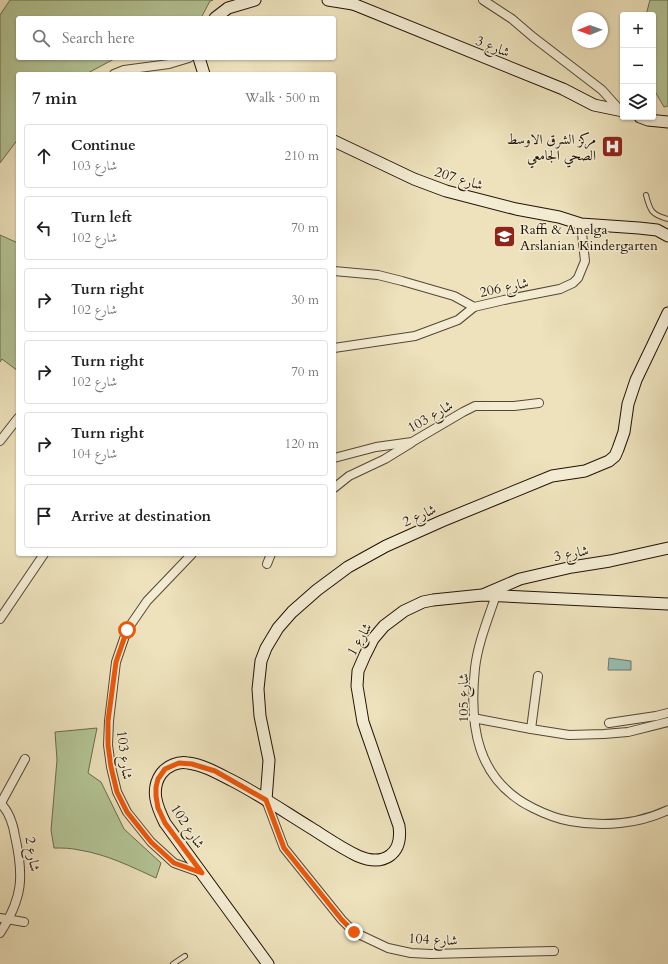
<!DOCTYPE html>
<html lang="en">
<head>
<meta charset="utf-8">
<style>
  body { margin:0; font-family:Cardo,Amiri,serif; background:#f2f2f2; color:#222 }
  .controls { position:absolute; right:12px; top:12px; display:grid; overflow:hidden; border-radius:4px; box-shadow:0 1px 3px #0004 }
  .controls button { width:36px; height:36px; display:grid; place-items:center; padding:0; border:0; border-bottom:1px solid #e0e0e0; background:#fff; color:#222; font:20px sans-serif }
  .compass { position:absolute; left:572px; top:12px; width:36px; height:36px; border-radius:50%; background:#fff; box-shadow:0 1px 3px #0004; rotate:269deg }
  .stop { position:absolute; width:12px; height:12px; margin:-9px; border:3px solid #ea580c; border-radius:50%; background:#fff }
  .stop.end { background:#ea580c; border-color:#fff; box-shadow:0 1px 4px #0008 }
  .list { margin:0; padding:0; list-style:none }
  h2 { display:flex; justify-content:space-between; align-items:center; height:52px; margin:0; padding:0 16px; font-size:17px }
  h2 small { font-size:13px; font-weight:400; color:#767676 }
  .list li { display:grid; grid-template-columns:26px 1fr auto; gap:12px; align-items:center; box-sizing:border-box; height:64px; margin:0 8px 8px; padding:0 8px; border:1px solid #e0e0e0; border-radius:4px }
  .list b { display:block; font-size:15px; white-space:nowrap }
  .list p { margin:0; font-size:13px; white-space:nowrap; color:#767676 }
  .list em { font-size:13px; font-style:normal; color:#767676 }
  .icon { flex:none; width:22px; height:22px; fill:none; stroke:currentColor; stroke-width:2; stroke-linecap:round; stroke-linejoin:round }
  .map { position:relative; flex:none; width:668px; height:964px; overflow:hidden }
  .search { position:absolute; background:#fff; box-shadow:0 1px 3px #0004; left:16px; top:16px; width:320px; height:44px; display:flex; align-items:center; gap:10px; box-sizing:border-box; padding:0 14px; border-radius:4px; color:#767676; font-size:15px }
  .panel { position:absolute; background:#fff; box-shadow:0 1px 3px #0004; left:16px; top:72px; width:320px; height:484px; border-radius:4px }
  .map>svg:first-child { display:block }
  .green { fill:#b3c495; stroke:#6a6c4e }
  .water { fill:#99bdb3; stroke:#69796f }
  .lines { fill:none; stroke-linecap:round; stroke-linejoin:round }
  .lane-casing { stroke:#544735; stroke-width:6 }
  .street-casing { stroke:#544735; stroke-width:10 }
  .secondary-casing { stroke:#211308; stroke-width:13 }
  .lane { stroke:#f3ecd3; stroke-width:4 }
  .street { stroke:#f3ecd3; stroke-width:8 }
  .secondary { stroke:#f3ecd3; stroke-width:11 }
  .route { stroke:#ea580c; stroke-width:5 }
  .labels { text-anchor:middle; stroke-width:3; stroke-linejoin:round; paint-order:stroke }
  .street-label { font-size:14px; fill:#211308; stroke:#f3ecd3 }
  .poi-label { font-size:14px; fill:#211308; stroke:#f3ecd3; text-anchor:end }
</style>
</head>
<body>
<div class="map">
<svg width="668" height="964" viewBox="0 0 668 964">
  <rect width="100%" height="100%" fill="#ede2bc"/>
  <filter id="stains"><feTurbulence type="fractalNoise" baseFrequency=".005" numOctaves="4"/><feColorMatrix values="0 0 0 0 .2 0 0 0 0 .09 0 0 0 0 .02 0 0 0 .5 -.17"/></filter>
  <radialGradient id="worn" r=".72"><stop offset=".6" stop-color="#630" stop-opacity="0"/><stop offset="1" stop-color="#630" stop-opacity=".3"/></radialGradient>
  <g class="green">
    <path d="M10,0h203l-3,1 -9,17h-183v40h98l-30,16h-68v65l-18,24v-148z"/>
    <path d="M650,0h18v106l-4,1 -11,-19v-73h-7z"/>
    <path d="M0,235l18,8v128l-16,-12 -2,3z"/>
    <path d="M97,728l-9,45 13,9 23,47 37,34 -5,15c-24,-11 -50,-24 -77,-28 -8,-2 -17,-2 -25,-2l-3,-18 6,-70 -2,-28z"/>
  </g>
  <path class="water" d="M609,658l22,3v9h-23z"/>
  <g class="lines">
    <defs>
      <g id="lane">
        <path d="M646,195c4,16 6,20 22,24"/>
        <path d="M173,964l12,-8"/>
      </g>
      <g id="street">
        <path d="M483,0l29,19 21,18 69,53 17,19"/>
        <path d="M114,74l10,-4 45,-6 20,-6"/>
        <path d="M334,271l44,4 24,6 52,15 20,11 30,-7 56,-11 13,-6 5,-5 7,-17 -4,-37"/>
        <path d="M334,348l81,-12 43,-16 16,-13"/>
        <path d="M0,441l18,-23"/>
        <path d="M334,458l42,-11 36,-5 51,-30 12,-6h39l25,-3"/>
        <path d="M334,488l15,-12 36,-17 26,-16"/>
        <path d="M192,554l-45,47 -20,29 -11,32 -7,59 -1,24 3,22 6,25 10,20 24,30 23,21 28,10"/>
        <path d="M267,564l4,-10"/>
        <path d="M496,595c-8,24 -18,48 -21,73 -6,57 1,112 58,140 12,6 24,11 37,13 33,6 68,3 98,-11"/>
        <path d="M0,619l44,-65"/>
        <path d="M473,718l58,11 38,6 35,-1 24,-2 40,-10"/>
        <path d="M609,723l47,-7 12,-3"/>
        <path d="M531,729l7,-53"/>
        <path d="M266,800l18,48 58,72 12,12 34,16 23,5 20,1 123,-3"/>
        <path d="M0,803c9,8 13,21 15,33 9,40 8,62 -15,97"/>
        <path d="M1,803l24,-44"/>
        <path d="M0,918l24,4"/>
      </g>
      <g id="secondary">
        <path d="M328,0l25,4"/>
        <path d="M348,0l5,4 210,85 31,16 29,6"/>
        <path d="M215,18l13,-10 27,-8"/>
        <path d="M199,58l5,16"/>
        <path d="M640,117l8,3 20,2"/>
        <path d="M334,141l80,38 32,12 70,18 43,8 22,7 58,4 18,2 11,6"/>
        <path d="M485,594l35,-15 52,-12 38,-6 58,-13"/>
        <path d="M266,800l3,-40 -9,-44 -2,-27 3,-28 5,-13 12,-20 14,-16 25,-22 31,-23 38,-21 56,-25 110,-45 33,-5 24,-10 6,-5 3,-7 6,-17 4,-28 8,-24 32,-67"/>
        <path d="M268,964l-103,-141c-8,-16 -15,-33 -4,-49 6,-8 17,-13 27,-11 16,2 31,11 45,18 27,14 52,31 78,47 16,10 30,20 47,28 26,11 45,-2 41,-30l-36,-104 -6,-36 1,-15 7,-16 8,-16 11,-13 20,-15 19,-9 10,-2 49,-5 186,9"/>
      </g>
    </defs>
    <use href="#lane" class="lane-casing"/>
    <use href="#street" class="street-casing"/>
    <use href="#secondary" class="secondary-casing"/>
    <use href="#lane" class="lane"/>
    <use href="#street" class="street"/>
    <use href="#secondary" class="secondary"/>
  </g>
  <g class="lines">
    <path class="route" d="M127,630l-11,32 -8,59v24l3,22 6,25 10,20 24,30 23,21 28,10 -37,-50 -7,-15 -2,-12v-9l2,-8 7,-10 14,-6 13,1 23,7 51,29 18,48 58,72 12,12"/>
  </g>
  <defs>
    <symbol id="hospital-square" viewBox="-11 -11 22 22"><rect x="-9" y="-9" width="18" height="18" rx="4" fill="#8f2418" stroke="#f3ecd3"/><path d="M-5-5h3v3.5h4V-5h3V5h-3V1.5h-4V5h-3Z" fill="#fff"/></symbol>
    <symbol id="school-square" viewBox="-11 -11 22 22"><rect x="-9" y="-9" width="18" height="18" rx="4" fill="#8f2418" stroke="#f3ecd3"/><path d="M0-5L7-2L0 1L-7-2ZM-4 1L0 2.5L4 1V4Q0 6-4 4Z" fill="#fff"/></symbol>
  </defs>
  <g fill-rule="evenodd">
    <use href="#hospital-square" x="600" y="134" width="25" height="25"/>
    <use href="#school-square" x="492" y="224" width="25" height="25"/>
  </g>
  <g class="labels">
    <g class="street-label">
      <text transform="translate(493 46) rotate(22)" y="5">شارع 3</text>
      <text transform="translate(459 178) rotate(17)" y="5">شارع 207</text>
      <text transform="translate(504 287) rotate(-12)" y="5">شارع 206</text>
      <text transform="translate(430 416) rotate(-30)" y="5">شارع 103</text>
      <text transform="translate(419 515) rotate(-24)" y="5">شارع 2</text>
      <text transform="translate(571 553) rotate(-11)" y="5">شارع 3</text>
      <text transform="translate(359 639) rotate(-60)" y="5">شارع 1</text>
      <text transform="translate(463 698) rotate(-90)" y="5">شارع 105</text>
      <text transform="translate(125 755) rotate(83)" y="5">شارع 103</text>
      <text transform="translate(188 826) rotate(57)" y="5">شارع 102</text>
      <text transform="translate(33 854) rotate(82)" y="5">شارع 2</text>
      <text transform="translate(433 939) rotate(3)" y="5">شارع 104</text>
    </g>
    <g class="poi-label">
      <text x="596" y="144">مركز الشرق الاوسط<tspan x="596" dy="16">الصحي الجامعي</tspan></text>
      <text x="520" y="234" text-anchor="start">Raffi &amp; Anelga<tspan x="520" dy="16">Arslanian Kindergarten</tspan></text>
    </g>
  </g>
  <rect width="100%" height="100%" filter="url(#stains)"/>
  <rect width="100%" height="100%" fill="url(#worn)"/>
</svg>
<div class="controls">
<button>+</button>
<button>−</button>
<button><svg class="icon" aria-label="layers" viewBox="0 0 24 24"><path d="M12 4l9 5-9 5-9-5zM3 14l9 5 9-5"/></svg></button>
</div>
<svg class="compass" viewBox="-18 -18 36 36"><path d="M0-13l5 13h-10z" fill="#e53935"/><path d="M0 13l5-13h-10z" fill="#767676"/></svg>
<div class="stop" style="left:127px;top:630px"></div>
<div class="stop end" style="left:354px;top:932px"></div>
<div class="search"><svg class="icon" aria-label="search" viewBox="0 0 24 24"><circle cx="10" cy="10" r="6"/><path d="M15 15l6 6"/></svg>Search here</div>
<section class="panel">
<h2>7 min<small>Walk · 500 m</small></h2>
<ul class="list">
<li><svg class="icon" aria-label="ahead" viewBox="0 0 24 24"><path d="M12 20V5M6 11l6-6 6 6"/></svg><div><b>Continue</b><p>شارع 103</p></div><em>210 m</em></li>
<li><svg class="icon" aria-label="left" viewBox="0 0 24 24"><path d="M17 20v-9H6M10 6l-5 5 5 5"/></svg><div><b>Turn left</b><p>شارع 102</p></div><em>70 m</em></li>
<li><svg class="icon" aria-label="right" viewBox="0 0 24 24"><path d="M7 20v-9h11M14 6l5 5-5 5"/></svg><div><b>Turn right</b><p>شارع 102</p></div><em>30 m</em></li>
<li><svg class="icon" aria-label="right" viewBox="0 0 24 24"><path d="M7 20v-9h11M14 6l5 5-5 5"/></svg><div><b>Turn right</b><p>شارع 102</p></div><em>70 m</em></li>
<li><svg class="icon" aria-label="right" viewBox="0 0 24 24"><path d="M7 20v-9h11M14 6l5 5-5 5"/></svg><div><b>Turn right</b><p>شارع 104</p></div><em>120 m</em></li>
<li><svg class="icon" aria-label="arrive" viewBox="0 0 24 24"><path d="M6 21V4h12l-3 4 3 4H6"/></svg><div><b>Arrive at destination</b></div></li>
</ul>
</section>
</div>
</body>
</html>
